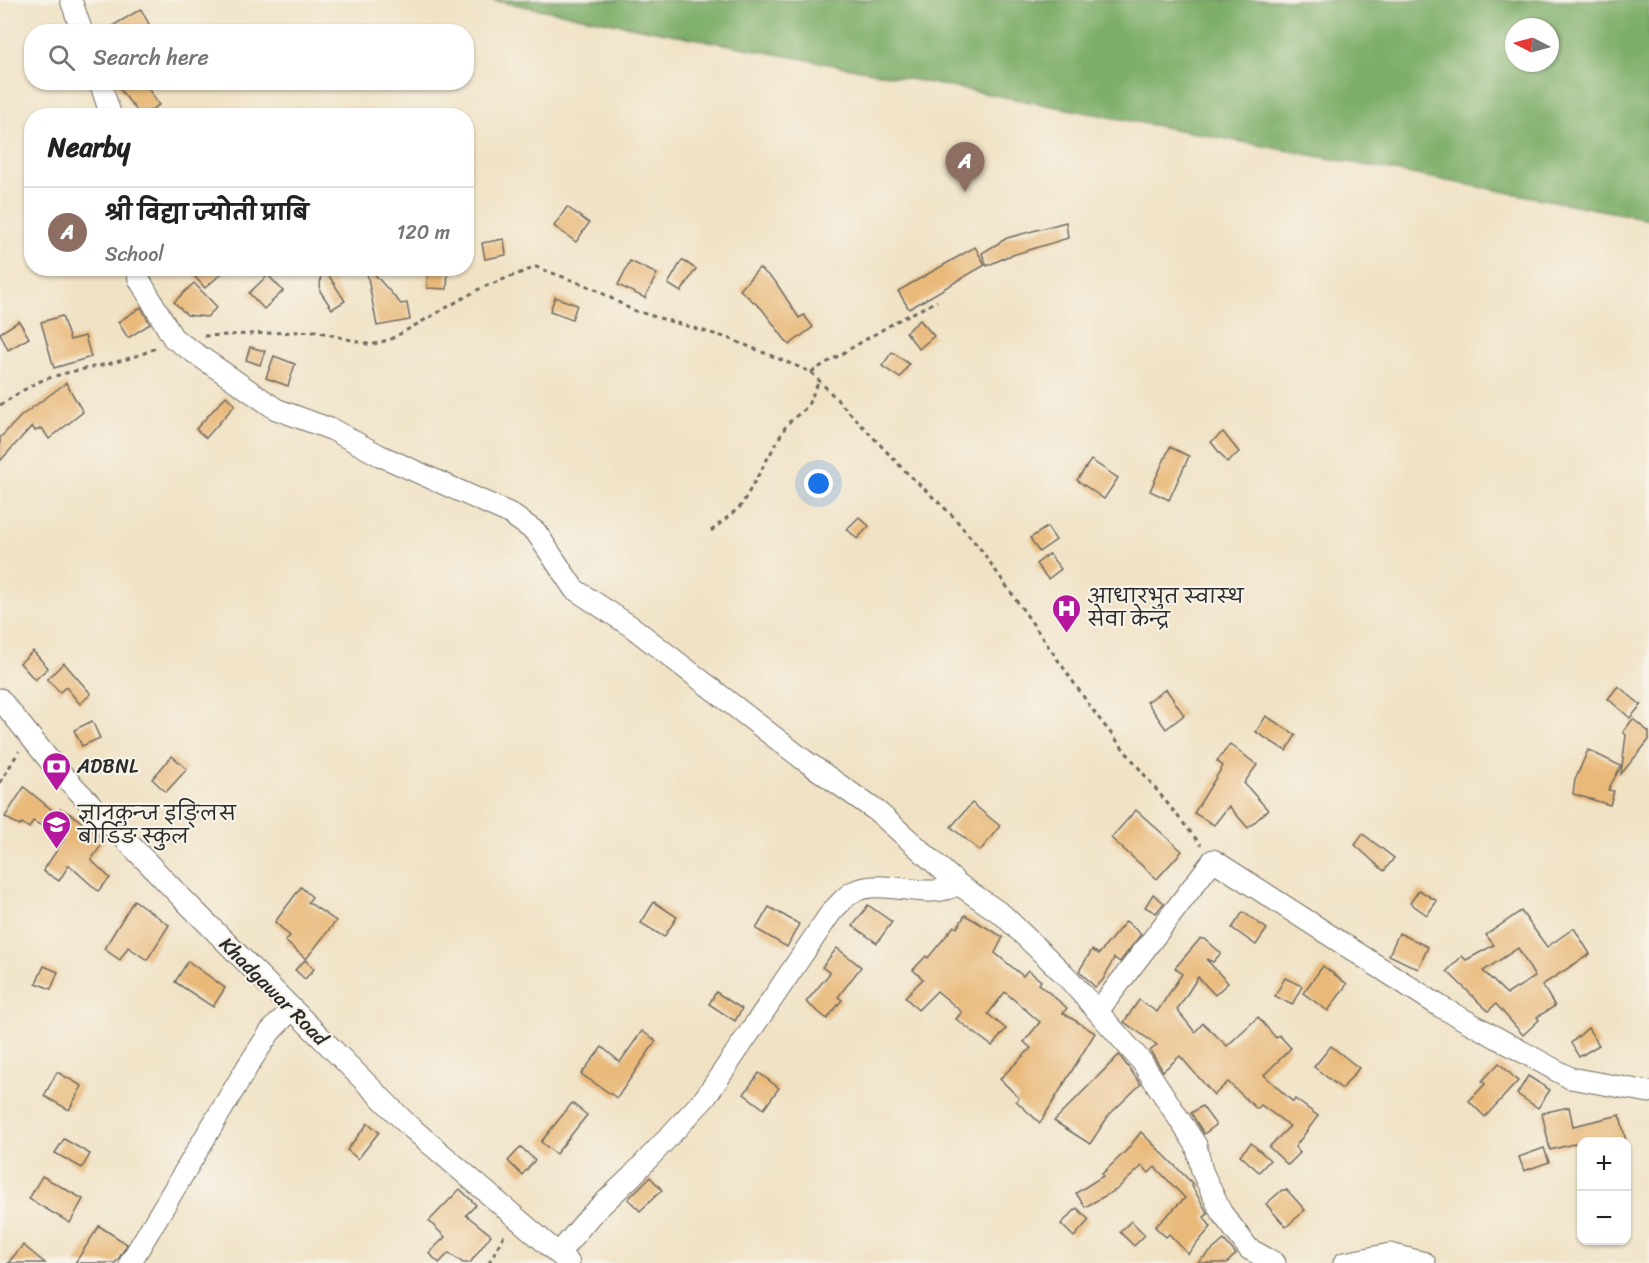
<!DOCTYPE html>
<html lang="en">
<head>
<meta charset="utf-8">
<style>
  body { margin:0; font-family:Sriracha,"Playpen Sans Deva",sans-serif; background:#f6f6f6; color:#222 }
  .controls { position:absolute; right:18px; bottom:18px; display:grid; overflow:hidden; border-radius:12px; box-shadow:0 2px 4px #0004 }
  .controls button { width:54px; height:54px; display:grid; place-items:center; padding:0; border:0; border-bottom:2px solid #e0e0e0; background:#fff; color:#222; font:30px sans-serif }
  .compass { position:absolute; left:1505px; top:18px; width:54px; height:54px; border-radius:50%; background:#fff; box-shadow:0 2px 4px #0004; rotate:276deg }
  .you { position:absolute; left:819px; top:484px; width:21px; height:21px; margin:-15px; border:4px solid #fff; border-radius:50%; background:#1a73e8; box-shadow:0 0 0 9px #1a73e833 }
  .badge { display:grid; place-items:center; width:39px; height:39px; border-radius:50%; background:#7c3aed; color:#fff; font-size:20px; font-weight:700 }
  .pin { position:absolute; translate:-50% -50px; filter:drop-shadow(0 2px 3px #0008) }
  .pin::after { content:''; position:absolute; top:32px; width:21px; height:18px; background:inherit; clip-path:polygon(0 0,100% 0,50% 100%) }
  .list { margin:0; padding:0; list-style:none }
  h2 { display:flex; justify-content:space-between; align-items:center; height:78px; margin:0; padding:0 24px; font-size:26px }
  h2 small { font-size:20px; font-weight:400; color:#767676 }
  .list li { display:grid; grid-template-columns:39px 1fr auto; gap:18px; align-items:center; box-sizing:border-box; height:90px; padding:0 24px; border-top:2px solid #e0e0e0 }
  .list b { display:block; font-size:22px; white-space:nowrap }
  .list p { margin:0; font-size:20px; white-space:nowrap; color:#767676 }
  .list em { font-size:20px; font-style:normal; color:#767676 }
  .icon { flex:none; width:33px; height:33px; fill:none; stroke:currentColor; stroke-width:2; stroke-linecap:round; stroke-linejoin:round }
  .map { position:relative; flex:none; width:1649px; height:1263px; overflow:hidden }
  .search { position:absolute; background:#fff; box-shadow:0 2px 4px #0004; left:24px; top:24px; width:450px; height:66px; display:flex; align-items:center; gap:15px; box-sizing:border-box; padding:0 21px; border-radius:24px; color:#767676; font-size:22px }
  .panel { position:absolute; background:#fff; box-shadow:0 2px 4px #0004; left:24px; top:108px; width:450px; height:168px; border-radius:24px }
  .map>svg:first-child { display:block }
  .forest { fill:#7dad68; stroke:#546c4a; stroke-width:1.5; fill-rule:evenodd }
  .building { fill:#e9b97a; fill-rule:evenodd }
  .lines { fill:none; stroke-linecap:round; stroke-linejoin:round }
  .minor-casing { stroke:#706b61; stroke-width:23 }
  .path { stroke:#706b61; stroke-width:3; stroke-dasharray:4.5 4.5; stroke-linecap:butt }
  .minor { stroke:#fff; stroke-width:21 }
  .labels { text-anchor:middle; stroke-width:4.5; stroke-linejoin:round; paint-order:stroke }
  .poi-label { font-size:20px; fill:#2b2b2b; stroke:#f7f3e8; text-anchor:start }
  .street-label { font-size:20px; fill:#2b2b2b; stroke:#f7f3e8 }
</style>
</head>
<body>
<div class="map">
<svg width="1649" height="1263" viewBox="0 0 1649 1263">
  <rect width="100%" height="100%" fill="#f7f3e8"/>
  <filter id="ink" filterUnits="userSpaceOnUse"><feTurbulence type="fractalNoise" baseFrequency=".0167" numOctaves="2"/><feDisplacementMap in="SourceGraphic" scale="12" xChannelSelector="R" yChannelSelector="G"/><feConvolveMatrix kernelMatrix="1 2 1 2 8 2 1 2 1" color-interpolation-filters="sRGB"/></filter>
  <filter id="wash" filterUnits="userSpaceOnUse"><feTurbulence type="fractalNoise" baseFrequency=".008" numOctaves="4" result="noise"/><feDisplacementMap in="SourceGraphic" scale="24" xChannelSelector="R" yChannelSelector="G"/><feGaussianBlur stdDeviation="1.35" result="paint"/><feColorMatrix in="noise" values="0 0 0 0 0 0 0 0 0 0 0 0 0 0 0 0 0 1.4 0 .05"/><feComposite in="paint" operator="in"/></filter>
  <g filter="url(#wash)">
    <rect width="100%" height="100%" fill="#f0e2c5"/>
    <path class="forest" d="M492,0h1157v219zM1514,27h36v36h-36z"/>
    <g id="blocks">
      <g class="building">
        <path d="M141,9l12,23h-51z"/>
        <path d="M114,82h30l15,23 -18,11z"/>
        <path d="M567,207l22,16 -13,19 -22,-16z"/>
        <path d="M1066,222l2,16 -62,19 -19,9 -5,-13 25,-15z"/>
        <path d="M504,239l2,16 -21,4 -3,-16z"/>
        <path d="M975,247l10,18 -76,44 -11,-18z"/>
        <path d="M682,260l14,9 -15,23 -13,-8z"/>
        <path d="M630,261l27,13 -12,24 -27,-13z"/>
        <path d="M187,268h41l-23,20z"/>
        <path d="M321,268h3l21,33 -13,8 -12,-18z"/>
        <path d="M366,268h3l32,36 6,-1 3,17 -33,6z"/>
        <path d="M428,268h20l-1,21 -20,-1z"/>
        <path d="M759,268l16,13 24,37 5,-3 9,12 -24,18 -27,-36 -22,-19z"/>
        <path d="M268,275l15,16 -19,18 -15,-16z"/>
        <path d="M194,283l23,24 -10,10 -20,-2 -13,-13z"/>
        <path d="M555,297l22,8 -5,14 -22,-8z"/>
        <path d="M141,307l9,17 -22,14 -10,-16z"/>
        <path d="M62,316l8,24 15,-4 6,21 -37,11 -13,-46z"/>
        <path d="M920,320l14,16 -15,13 -13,-17z"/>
        <path d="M19,321l10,17 -21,12 -8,-17z"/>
        <path d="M250,347l15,4 -5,14 -14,-5z"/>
        <path d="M892,352l17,12 -9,14 -18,-12z"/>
        <path d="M274,356l21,8 -7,22 -22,-8z"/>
        <path d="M66,383l17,29 -34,27 -7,-11 -7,3 -3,-5 -32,35v-23l21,-22z"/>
        <path d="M226,396l9,9 -29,33 -10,-9z"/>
        <path d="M1223,432l16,20 -12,10 -16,-20z"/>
        <path d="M1170,447l19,9 -20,44 -19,-9z"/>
        <path d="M1091,460l27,18 -14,21 -27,-19z"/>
        <path d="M859,517l10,9 -12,13 -10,-10z"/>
        <path d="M1047,527l9,13 -17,12 -9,-14z"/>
        <path d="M1049,554l12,15 -13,10 -12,-15z"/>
        <path d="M33,651l15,17 -13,12 -15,-17z"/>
        <path d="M64,663l27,31 -11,10 -14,-17 -6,5 -13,-13z"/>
        <path d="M1618,686l23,19 -11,13 -22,-19z"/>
        <path d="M1166,689l18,26 -18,14 -19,-27z"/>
        <path d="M1266,716l30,19 -10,16 -30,-19z"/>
        <path d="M1633,719l16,13v8l-28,34 5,-39 -3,-3z"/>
        <path d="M92,721l8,17 -18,8 -8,-16z"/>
        <path d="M1230,744l27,21 -13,18 24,27 -20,18 -19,-22 -15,19 -20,-12 29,-47 -6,-5z"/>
        <path d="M1588,750l33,16 -13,24 6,1 -4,14 -37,-11 2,-14z"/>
        <path d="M172,756l15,13 -21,23 -14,-13z"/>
        <path d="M24,787l33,27 3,-5 12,6 33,25 -14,20 19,18 -12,13 -29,-26 -10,16 -16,-10 22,-33 -32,-17 -4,7 -7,-5 -2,3 -15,-9z"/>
        <path d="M972,803l28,23 -20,25 -29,-24z"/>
        <path d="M1136,810l46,41 -25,28 -46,-41z"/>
        <path d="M1363,834l31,24 -10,13 -29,-26z"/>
        <path d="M301,887l11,10 -4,5 28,19 -30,38 -21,-18 5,-5 -15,-14z"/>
        <path d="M1419,890l18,11 -10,14 -17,-12z"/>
        <path d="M1153,894l11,9 -8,10 -11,-6z"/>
        <path d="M134,900l35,25 -22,35 -19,-13 -8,13 -16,-11z"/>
        <path d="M654,902l23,15 -13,20 -23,-14z"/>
        <path d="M868,905l24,17 -15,21 -24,-17z"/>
        <path d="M769,907l30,17 -12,23 -31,-18z"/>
        <path d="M1521,911l26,36 27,-19 16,26 -48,31 13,21 -18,11 2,3 -16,15 -27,-31 -8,7 -41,-40 15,-15 4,4 28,-15 -8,-10zM1518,948l17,29 -28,17 -24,-23z"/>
        <path d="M1243,912l24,17 -11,16 -24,-17z"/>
        <path d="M965,915l38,22 -8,16 28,23 5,-6 13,11 -2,3 28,24 -4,5 32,20 -55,90 -24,-22 3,-3 -19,-19 31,-31 -7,-6 16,-20 -35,-30 -17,22 18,15 -14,17 -36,-27 6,-7 -25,-21 -19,19 -13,-13 18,-18 -10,-9 13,-14 2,2 26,-32 3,2z"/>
        <path d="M1126,921l15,13 -21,28 -6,-4 -11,22 -8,7 -16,-16 13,-21 7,4z"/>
        <path d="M1399,933l29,14 -10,22 -29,-14z"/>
        <path d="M1200,939h5l16,14 -8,9 -7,-3 22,24 -13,12 -17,-18 -21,33 18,22 8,-9 24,23 31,-29 18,21 3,-3 12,13 -27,27 29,27 2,-3 23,17 -23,31 5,6 -12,12 -19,-18 21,-21 -29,-21 -4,4 -29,-27 -14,13 -34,-39 -17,15 -13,-20 7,-6 -33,-23 15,-22 18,12 25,-38 -7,-6z"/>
        <path d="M837,948l24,19 -23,30 4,3 -15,19 -21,-17 24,-29 -8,-6z"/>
        <path d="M305,960l9,9 -9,10 -10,-9z"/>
        <path d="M188,961l37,27 -12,19 -38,-25z"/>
        <path d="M44,966l14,6 -7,17 -15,-6z"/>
        <path d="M1323,966l24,18 -19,27 -25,-18z"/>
        <path d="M1285,978l17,8 -10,19 -17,-9z"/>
        <path d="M716,992l26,17 -7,12 -26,-17z"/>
        <path d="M1588,1028l11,17 -20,12 -8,-14z"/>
        <path d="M642,1031l14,10 -39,57 -36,-24 21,-27 18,15z"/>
        <path d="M1331,1046l28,22 -17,21 -28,-22z"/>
        <path d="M1119,1055l22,29 -32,31 -19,29 -36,-23z"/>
        <path d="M1499,1063l19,18 -33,36 -16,-16 16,-17 -3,-3z"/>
        <path d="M57,1072l25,14 -13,24 -25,-14z"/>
        <path d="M759,1073l20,15 -15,21 -20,-15z"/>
        <path d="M1528,1076l22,14 -12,18 -21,-14z"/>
        <path d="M572,1103l15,12 -31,39 -15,-12z"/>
        <path d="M1202,1106l14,19 -12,9 -13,-21z"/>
        <path d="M1569,1107l4,19 47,-11 6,27h-45l-31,8 -8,-37z"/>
        <path d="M368,1123l11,9 -21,27 -11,-9z"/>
        <path d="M1141,1132l53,53 -2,1 16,28 -4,3 7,10 -23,27 -19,-20 -3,3 -11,-10 30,-29 -30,-31 -6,6 -7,-7 -26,24 -31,17 -9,-14 27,-17 -1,-2 24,-23z"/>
        <path d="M64,1139l26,15 -8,14 -27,-15z"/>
        <path d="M1251,1143l19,17 -11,12 -19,-17z"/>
        <path d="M521,1147l14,13 -13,15 -14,-14z"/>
        <path d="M1544,1148l5,14 -25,9 -5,-14z"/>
        <path d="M42,1176l41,23 -13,24 -41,-24z"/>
        <path d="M650,1177l12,13 -22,21 -12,-12z"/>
        <path d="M460,1189l16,16 -10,10 25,20 -21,28h-7l-14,-10 -10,10 -10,-10 16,-16 -16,-16z"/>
        <path d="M1282,1190h5l18,20 -19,17 -20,-23z"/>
        <path d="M1077,1208l12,12 -15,17 -13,-13z"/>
        <path d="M1131,1221l14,14 -11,11 -14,-14z"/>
        <path d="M99,1226l28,18 -8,14 -4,5h-40z"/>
        <path d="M1224,1240l12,14 -9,9h-30z"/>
        <path d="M23,1245l22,18h-37z"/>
      </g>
    </g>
  </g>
  <g filter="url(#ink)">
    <use href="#blocks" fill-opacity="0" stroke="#706b61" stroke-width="1.5"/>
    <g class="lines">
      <defs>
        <g id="minor">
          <path d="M71,0l11,32"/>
          <path d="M100,82l11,34"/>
          <path d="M137,268l2,11 34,59 103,71 57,21 46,25 130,58 27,19 38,57 58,38 172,133 74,52 80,72 45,31 64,62 75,85 54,83 6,26 19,41 28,37 26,14"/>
          <path d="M0,699l54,67 123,127 230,231 162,139"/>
          <path d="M1098,1011l115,-151 228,147 129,71 79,14"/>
          <path d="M559,1253l31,-37 42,-40 73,-78 127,-187c7,-6 13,-15 21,-19 32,-16 74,11 105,-8"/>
          <path d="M130,1263l119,-199 21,-32 22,-23"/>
          <path d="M1344,1263l46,-9 35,9"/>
        </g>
      </defs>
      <use href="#minor" class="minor-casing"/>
      <g class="path">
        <path d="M204,336l112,-5 55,14 20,-6 90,-51 55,-21 57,21 39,22 96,28 83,34 93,98 48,45 30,36 115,165 104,129"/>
        <path d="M811,372l86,-51 40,-20"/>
        <path d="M0,405c15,-9 32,-22 49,-27 36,-12 74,-13 108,-31"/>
        <path d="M711,531l30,-25 46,-82 20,-17 12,-26"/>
        <path d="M0,783l19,-32"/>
        <path d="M489,1263l16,-30"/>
      </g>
      <use href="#minor" class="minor"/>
    </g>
  </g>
  <defs>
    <symbol id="hospital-pin" viewBox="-11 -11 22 30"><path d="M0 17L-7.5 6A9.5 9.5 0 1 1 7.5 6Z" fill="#b5179e" stroke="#f7f3e8"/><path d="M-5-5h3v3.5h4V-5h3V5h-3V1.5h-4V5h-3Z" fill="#fff"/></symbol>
    <symbol id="bank-pin" viewBox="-11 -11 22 30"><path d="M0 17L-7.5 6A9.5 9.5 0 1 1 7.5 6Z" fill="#b5179e" stroke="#f7f3e8"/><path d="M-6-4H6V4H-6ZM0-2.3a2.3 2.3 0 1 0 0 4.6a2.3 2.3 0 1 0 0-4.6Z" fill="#fff"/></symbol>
    <symbol id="school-pin" viewBox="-11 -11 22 30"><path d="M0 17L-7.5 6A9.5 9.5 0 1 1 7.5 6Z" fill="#b5179e" stroke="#f7f3e8"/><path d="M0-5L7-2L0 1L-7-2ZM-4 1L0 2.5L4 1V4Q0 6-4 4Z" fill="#fff"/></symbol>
  </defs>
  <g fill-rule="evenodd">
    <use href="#hospital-pin" x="1050" y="592" width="33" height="45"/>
    <use href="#bank-pin" x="40" y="750" width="33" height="45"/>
    <use href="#school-pin" x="40" y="808" width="33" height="45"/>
  </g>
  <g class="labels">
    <g class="poi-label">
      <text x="1087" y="603">आधारभुत स्वास्थ<tspan x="1087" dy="23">सेवा केन्द्र</tspan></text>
      <text x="77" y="773">ADBNL</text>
      <text x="78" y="820">ज्ञानकुन्ज इङ्लिस<tspan x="78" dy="23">बोर्डिङ स्कुल</tspan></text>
    </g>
    <g class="street-label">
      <text transform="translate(274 991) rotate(45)" y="7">Khadgawar Road</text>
    </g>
  </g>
</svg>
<div class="controls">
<button>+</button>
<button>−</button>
</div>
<svg class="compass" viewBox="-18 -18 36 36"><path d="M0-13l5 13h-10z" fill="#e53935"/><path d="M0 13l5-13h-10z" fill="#767676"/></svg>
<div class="you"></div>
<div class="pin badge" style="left:965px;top:192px;background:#8d6e63">A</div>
<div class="search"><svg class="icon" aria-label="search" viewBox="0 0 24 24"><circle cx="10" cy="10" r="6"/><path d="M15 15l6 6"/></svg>Search here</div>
<section class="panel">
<h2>Nearby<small></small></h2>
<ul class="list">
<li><span class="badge" style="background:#8d6e63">A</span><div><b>श्री विद्या ज्योती प्राबि</b><p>School</p></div><em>120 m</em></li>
</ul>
</section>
</div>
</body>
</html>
